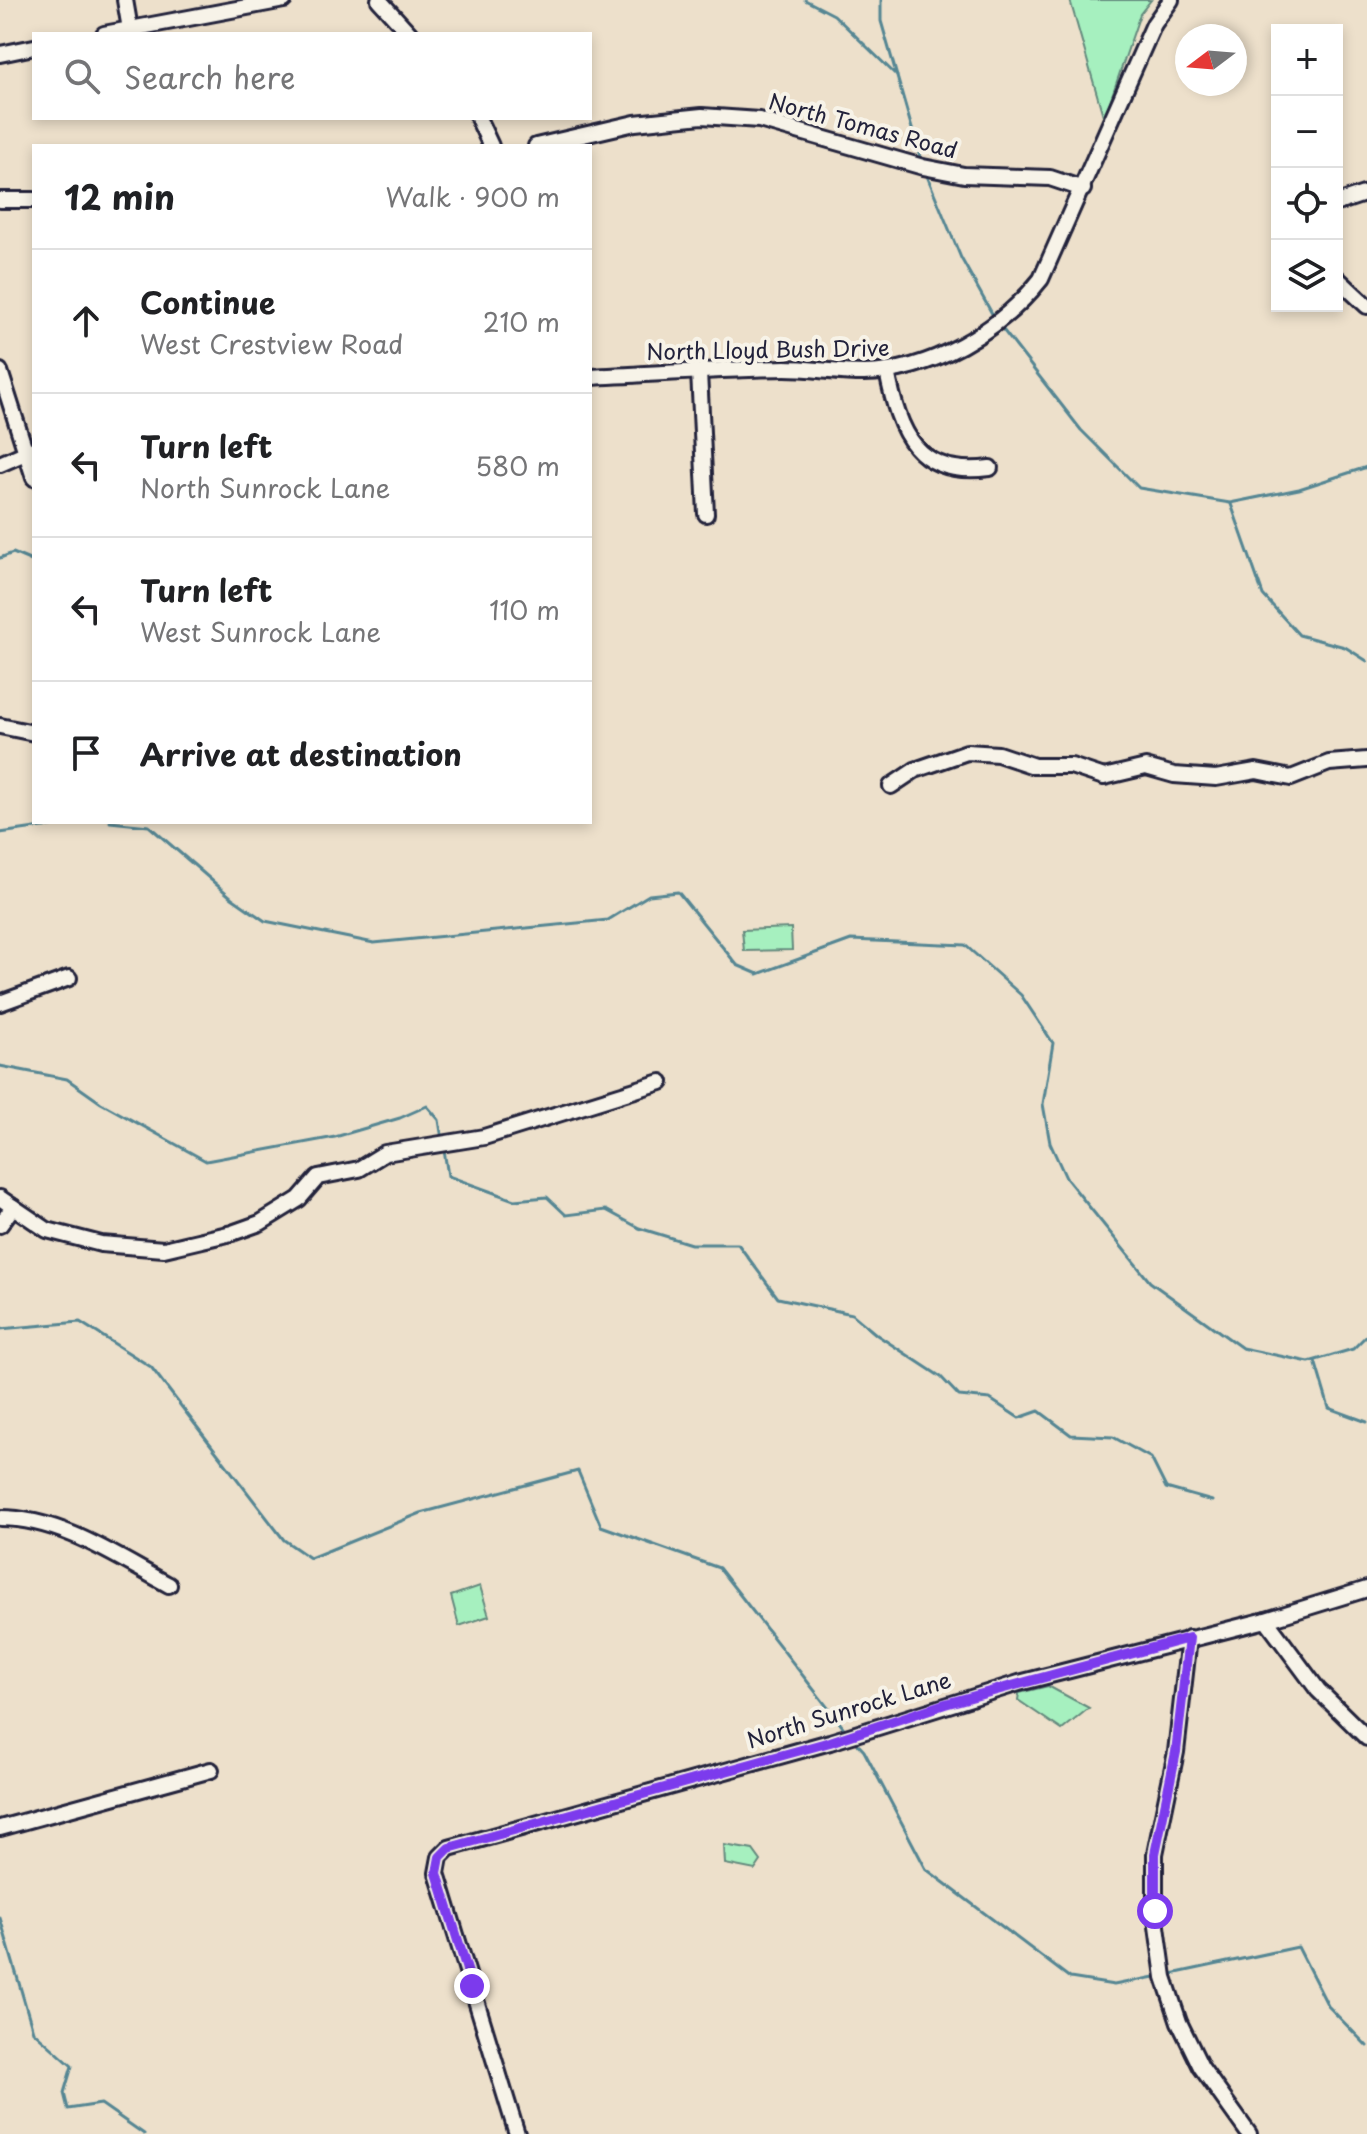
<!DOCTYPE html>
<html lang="en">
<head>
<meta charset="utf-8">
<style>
  body { margin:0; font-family:"Playpen Sans",sans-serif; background:#f2f2f2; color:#202124 }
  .controls { position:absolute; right:24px; top:24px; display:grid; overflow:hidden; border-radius:0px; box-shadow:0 4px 12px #0003 }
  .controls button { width:72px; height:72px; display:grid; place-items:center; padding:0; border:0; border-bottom:2px solid #e0e0e0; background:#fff; color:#202124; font:40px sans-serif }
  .compass { position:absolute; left:1175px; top:24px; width:72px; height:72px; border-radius:50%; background:#fff; box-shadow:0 4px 12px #0003; rotate:254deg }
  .stop { position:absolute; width:24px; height:24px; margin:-18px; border:6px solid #7c3aed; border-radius:50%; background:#fff }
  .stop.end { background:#7c3aed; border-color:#fff; box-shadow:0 2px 8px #0008 }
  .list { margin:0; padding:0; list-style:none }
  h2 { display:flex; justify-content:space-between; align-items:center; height:104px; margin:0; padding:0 32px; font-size:34px }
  h2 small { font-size:26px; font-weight:400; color:#757577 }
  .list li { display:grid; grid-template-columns:52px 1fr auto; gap:24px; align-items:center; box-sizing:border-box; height:144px; padding:0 32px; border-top:2px solid #e0e0e0 }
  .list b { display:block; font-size:30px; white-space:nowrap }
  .list p { margin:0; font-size:26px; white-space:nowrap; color:#757577 }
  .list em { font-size:26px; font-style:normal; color:#757577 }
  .icon { flex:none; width:44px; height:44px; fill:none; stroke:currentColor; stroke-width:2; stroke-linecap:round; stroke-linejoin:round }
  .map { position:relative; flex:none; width:1367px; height:2134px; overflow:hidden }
  .search { position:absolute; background:#fff; box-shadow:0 4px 12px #0003; left:32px; top:32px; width:560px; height:88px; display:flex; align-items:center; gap:20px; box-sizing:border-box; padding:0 28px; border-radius:0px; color:#757577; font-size:30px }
  .panel { position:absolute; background:#fff; box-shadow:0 4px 12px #0003; left:32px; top:144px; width:560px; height:680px; border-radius:0px }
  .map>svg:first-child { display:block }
  .green { fill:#a6f0bf; stroke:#64897d; stroke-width:2 }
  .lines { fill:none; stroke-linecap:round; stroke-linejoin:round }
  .stream { stroke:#558693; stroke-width:3 }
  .minor-casing { stroke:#22223b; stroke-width:20 }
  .minor { stroke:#f7f3e8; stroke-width:14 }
  .route { stroke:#7c3aed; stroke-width:10 }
  .labels { text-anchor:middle; stroke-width:8; stroke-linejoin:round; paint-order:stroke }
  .street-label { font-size:22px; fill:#22223b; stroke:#f7f3e8 }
</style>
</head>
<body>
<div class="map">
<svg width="1367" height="2134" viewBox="0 0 1367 2134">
  <rect width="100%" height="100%" fill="#ede0cb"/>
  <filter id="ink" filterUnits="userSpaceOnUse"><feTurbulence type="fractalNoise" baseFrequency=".0125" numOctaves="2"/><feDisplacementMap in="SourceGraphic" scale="16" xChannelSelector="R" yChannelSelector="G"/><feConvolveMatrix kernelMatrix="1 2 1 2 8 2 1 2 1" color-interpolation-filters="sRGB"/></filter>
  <g filter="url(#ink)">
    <g class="green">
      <path d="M1070,0h81l-11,14 -36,105z"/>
      <path d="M791,928l1,22 -48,1 -2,-21z"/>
      <path d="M480,1586l9,30 -30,10 -8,-30z"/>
      <path d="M1048,1686l41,22 -27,22 -44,-30 1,-7z"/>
      <path d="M724,1845l29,5 8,11 -6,9 -30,-6z"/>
    </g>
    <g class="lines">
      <g class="stream">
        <path d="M805,0l29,15 63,61"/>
        <path d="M881,0v21l40,139"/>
        <path d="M925,171l36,87 34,61"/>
        <path d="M1000,326l81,104 58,58 91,15 69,-14 68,-22"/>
        <path d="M1231,504l32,91 36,40 46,12 22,14"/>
        <path d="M0,558l13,-5 21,9"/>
        <path d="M110,822l39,4 83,72 33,23 109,22 234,-23 41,-25 29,-3 59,73 21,9 93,-34 114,5 56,50 32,48 -10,61 7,39 16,35 84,104 92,66 67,14 44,-13 14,-14"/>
        <path d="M0,833l78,-11"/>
        <path d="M0,1066l67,13 34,24 105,58 129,-24 65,-19 27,-12 12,14 3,19"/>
        <path d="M444,1150l4,26 66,24 33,-3 19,18 40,-5 33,18 52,16h47l40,54 74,16 25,21 64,42 18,19 31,3 29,19 20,-7 32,24 42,2 38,21 15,30 46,13"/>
        <path d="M0,1329l80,-7 71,45 133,173 26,18 111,-45 157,-42 23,55 118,42 127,163"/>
        <path d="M1315,1361l14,47 38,14"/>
        <path d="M853,1739l11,12 62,118 144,109 44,7 45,-9"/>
        <path d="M0,1918l33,113 39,35 -8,27 4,16 33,-5 43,30"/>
        <path d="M1167,1975l131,-28 30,59 39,40"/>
      </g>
      <defs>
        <g id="minor">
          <path d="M125,0l5,29"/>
          <path d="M379,0l31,34"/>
          <path d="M104,34l180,-34"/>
          <path d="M0,54l34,-7"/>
          <path d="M478,118l13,28"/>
          <path d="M536,146l99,-23 67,-7 57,4 164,47 41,8 86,3 33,11"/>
          <path d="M0,200h34"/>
          <path d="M1337,203l30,-10"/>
          <path d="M1337,278l30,28"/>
          <path d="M0,371l34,107"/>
          <path d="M887,371c12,62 30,107 103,97"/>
          <path d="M699,372l7,142"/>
          <path d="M590,377c65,-3 130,-8 195,-9 26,0 52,5 79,5 66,-1 136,-42 177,-94l113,-255 17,-24"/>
          <path d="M0,464l34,-15"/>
          <path d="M0,726l34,7"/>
          <path d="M891,786l24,-16 52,-18 31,2 36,12h37l33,11 42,-10 28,8 42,3 40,-7 35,7 38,-15 38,-3"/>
          <path d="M0,1003l69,-25"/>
          <path d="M0,1198l47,32 54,14 63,5 68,-16 28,-10 39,-24 19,-22 41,-8 26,-16 99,-16 177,-55"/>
          <path d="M0,1225l13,-18"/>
          <path d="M0,1518c61,0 117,39 169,67"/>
          <path d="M1266,1620l52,70 49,48"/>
          <path d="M1189,1638l-13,114 -21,102v58l9,65 15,45 22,45 48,67"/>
          <path d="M0,1828l211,-58"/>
          <path d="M517,2134l-80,-261 3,-16 9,-9 381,-106 189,-59 247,-63 101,-31"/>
        </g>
      </defs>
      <use href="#minor" class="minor-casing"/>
      <use href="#minor" class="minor"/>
    </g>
  </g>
  <g class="lines" filter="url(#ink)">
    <path class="route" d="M472,1986l-35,-113 3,-16 9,-9 381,-106 115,-38 244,-66 -13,114 -21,102v57"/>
  </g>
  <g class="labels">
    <g class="street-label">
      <text transform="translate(863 126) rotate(15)" y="8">North Tomas Road</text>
      <text transform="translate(768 350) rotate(-1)" y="8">North Lloyd Bush Drive</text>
      <text transform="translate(849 1710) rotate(-17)" y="8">North Sunrock Lane</text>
    </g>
  </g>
</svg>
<div class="controls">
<button>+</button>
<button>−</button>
<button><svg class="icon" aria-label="locate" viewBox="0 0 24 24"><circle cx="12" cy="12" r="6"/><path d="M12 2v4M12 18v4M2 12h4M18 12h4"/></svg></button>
<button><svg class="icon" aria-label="layers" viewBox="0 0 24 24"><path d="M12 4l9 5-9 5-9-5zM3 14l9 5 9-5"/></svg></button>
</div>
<svg class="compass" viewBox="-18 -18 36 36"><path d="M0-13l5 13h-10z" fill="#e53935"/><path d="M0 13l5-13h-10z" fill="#757577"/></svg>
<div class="stop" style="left:1155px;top:1911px"></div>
<div class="stop end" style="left:472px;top:1986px"></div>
<div class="search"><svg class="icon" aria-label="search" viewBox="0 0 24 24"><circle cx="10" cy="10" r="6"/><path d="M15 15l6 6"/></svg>Search here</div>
<section class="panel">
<h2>12 min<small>Walk · 900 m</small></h2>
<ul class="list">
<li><svg class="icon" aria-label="ahead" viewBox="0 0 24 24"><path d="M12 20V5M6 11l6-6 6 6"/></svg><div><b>Continue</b><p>West Crestview Road</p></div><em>210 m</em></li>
<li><svg class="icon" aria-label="left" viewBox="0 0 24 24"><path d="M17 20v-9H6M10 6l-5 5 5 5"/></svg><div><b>Turn left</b><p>North Sunrock Lane</p></div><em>580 m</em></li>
<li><svg class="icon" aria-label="left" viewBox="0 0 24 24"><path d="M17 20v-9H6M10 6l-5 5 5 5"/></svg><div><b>Turn left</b><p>West Sunrock Lane</p></div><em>110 m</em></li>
<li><svg class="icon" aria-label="arrive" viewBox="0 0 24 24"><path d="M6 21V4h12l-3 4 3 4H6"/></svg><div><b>Arrive at destination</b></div></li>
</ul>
</section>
</div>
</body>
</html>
